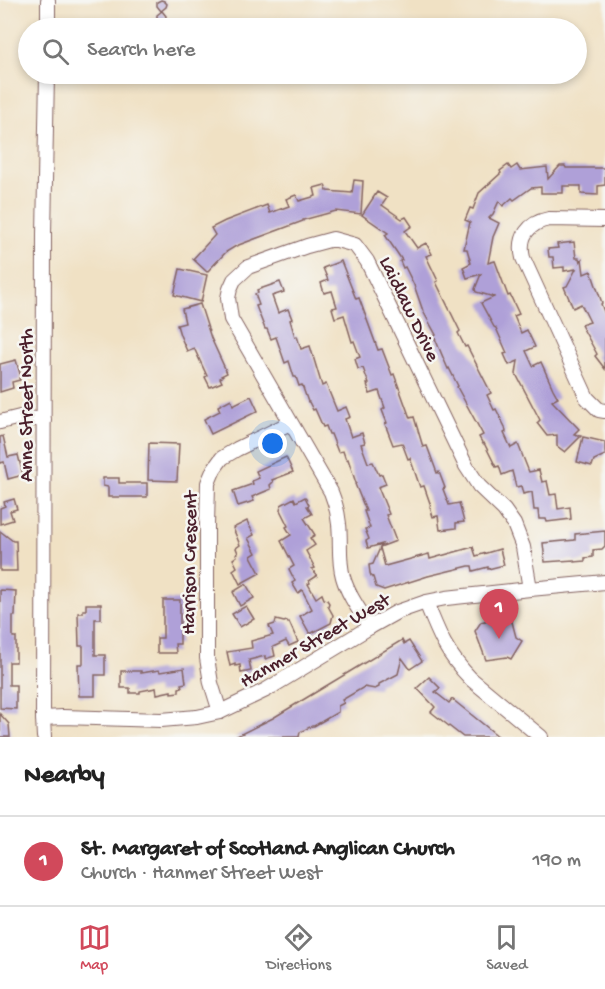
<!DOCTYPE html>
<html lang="en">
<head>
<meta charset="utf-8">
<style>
  body { margin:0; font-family:"Gochi Hand",sans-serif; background:#f2f2f2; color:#222 }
  .you { position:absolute; left:273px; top:444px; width:21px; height:21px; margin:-15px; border:4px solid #fff; border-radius:50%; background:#1a73e8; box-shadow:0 0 0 9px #1a73e833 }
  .badge { display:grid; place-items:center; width:39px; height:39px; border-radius:50%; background:#d1495b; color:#fff; font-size:20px; font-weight:700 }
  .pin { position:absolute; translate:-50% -50px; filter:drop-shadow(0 2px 3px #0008) }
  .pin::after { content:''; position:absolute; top:32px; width:21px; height:18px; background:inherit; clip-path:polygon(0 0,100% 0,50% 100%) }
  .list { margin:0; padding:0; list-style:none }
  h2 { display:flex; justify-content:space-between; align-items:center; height:78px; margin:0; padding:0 24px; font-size:26px }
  h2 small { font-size:20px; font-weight:400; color:#767676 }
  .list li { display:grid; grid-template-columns:39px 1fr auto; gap:18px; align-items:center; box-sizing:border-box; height:90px; padding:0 24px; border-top:2px solid #e0e0e0 }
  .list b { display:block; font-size:22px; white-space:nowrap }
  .list p { margin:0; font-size:20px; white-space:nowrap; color:#767676 }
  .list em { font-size:20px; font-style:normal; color:#767676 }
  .icon { flex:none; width:33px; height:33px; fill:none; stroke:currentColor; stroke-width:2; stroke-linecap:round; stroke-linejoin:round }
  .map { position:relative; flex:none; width:605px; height:737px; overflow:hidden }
  .search { position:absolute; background:#fff; box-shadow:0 3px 9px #0003; left:18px; right:18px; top:18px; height:66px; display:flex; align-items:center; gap:15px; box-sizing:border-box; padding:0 21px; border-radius:33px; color:#767676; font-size:22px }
  .sheet { height:168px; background:#fff }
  nav { display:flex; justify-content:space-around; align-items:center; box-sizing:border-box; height:84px; border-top:2px solid #e0e0e0; background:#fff; font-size:16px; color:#767676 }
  nav a { display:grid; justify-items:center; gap:3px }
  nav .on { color:#d1495b }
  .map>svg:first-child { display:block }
  .building { fill:#afa0d8 }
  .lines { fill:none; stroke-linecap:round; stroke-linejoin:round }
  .minor-casing { stroke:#846361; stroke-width:16 }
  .minor { stroke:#fff; stroke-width:14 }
  .labels { text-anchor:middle; stroke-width:5; stroke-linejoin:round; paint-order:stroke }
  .street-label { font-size:20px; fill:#4a1f2b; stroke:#f6f6f2 }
</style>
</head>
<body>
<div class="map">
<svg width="605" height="737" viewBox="0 0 605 737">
  <rect width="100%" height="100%" fill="#f6f6f2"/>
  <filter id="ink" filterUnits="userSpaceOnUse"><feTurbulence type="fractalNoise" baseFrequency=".0167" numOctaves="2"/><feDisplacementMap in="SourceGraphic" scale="12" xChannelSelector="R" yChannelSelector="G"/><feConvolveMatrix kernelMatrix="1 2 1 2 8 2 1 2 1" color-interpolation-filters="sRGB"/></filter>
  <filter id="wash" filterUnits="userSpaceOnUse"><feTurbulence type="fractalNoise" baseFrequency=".008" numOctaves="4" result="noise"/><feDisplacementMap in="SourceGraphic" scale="24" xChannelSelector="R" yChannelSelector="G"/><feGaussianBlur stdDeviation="1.35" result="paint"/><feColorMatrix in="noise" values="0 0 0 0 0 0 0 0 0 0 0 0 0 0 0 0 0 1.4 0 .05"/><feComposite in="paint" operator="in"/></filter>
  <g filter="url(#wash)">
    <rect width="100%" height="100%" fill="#f0e1c4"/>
    <g id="blocks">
      <g class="building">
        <path d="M161,0l3,1 3,3 -1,3 -5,4 -4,-5v-4z"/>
        <path d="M162,11l4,5 -2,12 -7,-10v-3z"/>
        <path d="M508,165l3,4 6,-4 3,5 27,-3 1,12 12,-13h5l1,2h39v17l-7,1v9l-17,-1v-8h-18v7h-22v-6l-10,1 -17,12 -2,-2 -9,8 -4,-5 -6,13 -4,4 10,5 -6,14 -5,26 7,-2 13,35 2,-1 9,19 -5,2 7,17 6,-3 8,17 -9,4 7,15 8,-4 12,27 5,9 -6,3 27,28 -5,5 7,2 -16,16 -8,-6v-11l-10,1 -10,-13 3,-3 -24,-46 2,-13 -9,4 -5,-11 3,-1 -11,-25 -2,-1 -13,-24 13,-6 -18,-5 -1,-3 6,-15 -14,4 -4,-11 8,-4 -4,-14h-3l6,-27 -5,-2 5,-12 3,1 6,-16 22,-20 -1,-2z"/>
        <path d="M354,180l9,1 -2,33 -25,-3 -33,9v1l-67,25 -10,6 -19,20 -14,-13 22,-24 -4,-7 14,-7 42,-16 3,8 19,-7 -3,-7 10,-4 3,6 17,-5 -2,-8 11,-3 2,6 25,2z"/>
        <path d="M377,192l10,6 -5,7 20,14 4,-2 6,9 -7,5 12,17 9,-5 6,11 -6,2 12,25 -2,1 24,49 -2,2 7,14 2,-1 24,47 -4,2 7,15 2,-1 9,18 1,5 -2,1 7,15 7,-4 11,28 10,-2 3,12 5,-1 3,14 6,-1 2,15 12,-2 1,12 -24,3 -1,-3h-7l-1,-9h-4l-2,-18 -9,2 -2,-8 -5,1 -4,-16 -10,4 -3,-9 -3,1 -12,-24 -1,1 -4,-7 4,-2 -26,-48 1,-1 -9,-18 -1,1 -3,-7 -11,-26 2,-1 -13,-24 -9,-26 -9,-18 -2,1 -3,-7 2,-1 -17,-25 3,-2 -26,-18z"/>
        <path d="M574,242l2,16h3l1,4 2,-3 2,15 7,-3 11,32 -1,1 4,10v55l-10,-13 2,-2 -16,-29 9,-3 -9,-18 -8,4 -9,-21 3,-1 9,-17 -12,2v-4l-10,1 -1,-11h-4l-1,-8 10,-1 -1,-4z"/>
        <path d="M341,261l15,38 3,-1 19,52 4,-1 10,26 2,-1 16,44 4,-1 9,30 4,-1 10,27 2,-1 6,16 -2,1 6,16 10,-2 5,19 -8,1v5l-16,2 -2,-14 -5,1 -3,-10 1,-1 -7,-20 -4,1 -10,-29 -2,1 -6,-16 -9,2 -8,-21 2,-1 -5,-13 3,-2 -6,-17 -9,3 -3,-10h2l-6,-16 -5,1 -3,-10 5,-2 -6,-16 -2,1 -8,-27 -9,3 -3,-10 5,-1 -5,-16 -8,2 -3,-10 7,-3 -5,-12z"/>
        <path d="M180,269l27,6 -6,27 -27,-7z"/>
        <path d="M280,282l4,10 -12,4 6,17 10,-4 4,10 -2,1 5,17 2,-1 4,13 9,-3 12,40 4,-2 11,27 9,-4 4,10 -5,2 6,18 11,-4 3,10 -4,1 7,19 5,-1 6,13 3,-1 4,10 -8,3 11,27 -3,1 10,26 -16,6 2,-3 -14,4 -2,-7 3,-2 -4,-10 5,-1 -6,-17h2l-11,-27 1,-1 -8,-24 -2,1 -3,-9 -5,1 -7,-18h-2l-3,-8 -3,1 -8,-18 -2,1 -4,-8h-1l-6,-17 -3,1 -3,-9h-2l-5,-16 -4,2 -9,-26 -5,2 -4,-10h-2l-9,-23 3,-1 -4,-11 3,-1 -1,-3z"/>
        <path d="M200,304l11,34 16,35 -6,3 1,1 -2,1 2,4 -12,5 -5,-10 2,-1 -13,-28 -7,3 -7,-16 -3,-10 8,-2 -3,-14z"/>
        <path d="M16,360l5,17 -2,1 1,2 -8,2 1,6 -13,4v-28z"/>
        <path d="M251,396l7,15 -47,23 -7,-15 16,-8 -2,-5 13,-7 2,6z"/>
        <path d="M3,436l5,21 10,-2 5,20 -15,4 -4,-17 -4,1v-26z"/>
        <path d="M583,437l22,5v13l-11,5 -2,6 -15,-4z"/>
        <path d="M149,443l30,1 -2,37 -29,-1z"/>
        <path d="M286,457l7,15 -21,8 1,2 -3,3 1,4 -19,8 2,4 -16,5 -5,-15 20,-7 -1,-3 7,-3 -3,-7z"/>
        <path d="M103,478h16v5h28v14h-39v-10l-5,-1z"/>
        <path d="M305,497l4,8 -2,1 5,8 -8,4 11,17 -5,3 5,7 -9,6 9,17 -3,1 5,7 -8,5 1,2 -2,1 8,14 6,-4 2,5 3,1 2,3 -1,3 5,9 -2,8 -21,11 -10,-18 12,-7 -10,-19 -4,3 -6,-10 3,-2 -6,-12 5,-3 -13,-25 10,-6 -5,-8 2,-1 -8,-16 1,-5 13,-7 2,4z"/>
        <path d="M14,499l3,10 -7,2 3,9 -13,4v-16l5,-2 -1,-4z"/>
        <path d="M247,521l7,14 -6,3 8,15 -5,3 9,17 -20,11 -7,-14 4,-3 -4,-8 4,-3 -1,-2 2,-1 -2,-5 4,-3 -7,-17z"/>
        <path d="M0,531l13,10h3l1,30h-17z"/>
        <path d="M605,531v15l-3,3 -9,1v7l-8,1v3l-11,1v-2l-29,2 -2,-19 32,-3v-6z"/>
        <path d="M473,547l3,9 24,-7 4,16 -16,4v-2l-15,4 -1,-5h-3l-41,10 -44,14 -8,-3 -3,-10 -2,-1 -1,-3 -1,-8 4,-1 7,-16 5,18 44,-12 1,5z"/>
        <path d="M246,584l8,14 -14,8 -7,-14z"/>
        <path d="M0,590l16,1 -1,25h-2v21h3v25h-7v23h7v24l-16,-1z"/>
        <path d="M163,600h17v44h-5l1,9h-19v-15h6z"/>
        <path d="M86,604h15v15h-6v36h10v20h-10v21h-16l-1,-32h5v-18h-4l-1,-33h5v-3h3z"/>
        <path d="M246,606l8,13 -14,8 -8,-13z"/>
        <path d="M505,616l1,2h5l5,19 6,4 -11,18 -4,-2 -21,3 -11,-29 6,-9z"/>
        <path d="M276,620l8,2 3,-1 1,2 1,-1 9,20 -9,4 -3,-5 -13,6 2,9 -10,3v-3l-16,4 2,11 -10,2 -1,-8 -5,1v-2l-5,2 -3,-14 25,-4 -1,-7 22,-6 -4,-9 6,-2z"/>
        <path d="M402,640l2,4 5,-3 13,20 -12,8 -8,-11 -4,16 -19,10v3l-4,2 -11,-2 -22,13 2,3 -6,3v6l-24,14h-2l-12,6 -1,5h-64l38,-19z"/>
        <path d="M184,668l2,15 -5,1 1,3 -3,1v4l-8,1v-2l-14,3 -1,-6 -16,3v2h-10v-5h-9v-17h20v2l18,-3 1,2z"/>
        <path d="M429,677l11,11 -5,4 14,11 3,-4 47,38h-36l-32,-25 4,-5 -18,-19z"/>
        <path d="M0,714l9,10 1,13h-10z"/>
      </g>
    </g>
  </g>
  <g filter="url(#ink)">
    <use href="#blocks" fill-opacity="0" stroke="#846361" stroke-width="1.5"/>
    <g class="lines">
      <defs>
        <g id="minor">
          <path d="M48,28v-28"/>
          <path d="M605,220l-56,-1c-21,4 -31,18 -26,39l64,140 12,12 6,1"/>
          <path d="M0,422l20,-5 24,3"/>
          <path d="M426,602c13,33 20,51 45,77l70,58"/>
          <path d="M370,627c-10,-16 -22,-32 -27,-50 -5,-17 -2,-36 -4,-53 -1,-11 -4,-22 -8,-32l-100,-173 -3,-21 2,-9 4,-9 14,-13 59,-21 26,-7 22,6 12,16 99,205 13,20 25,24 10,14 9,23 7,42"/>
          <path d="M220,712l-9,-29 -4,-25v-132l1,-43 6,-14 8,-11 15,-9 53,-26"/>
          <path d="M43,718l20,-1 98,3 36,-3 23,-5 46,-22 104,-63 27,-15 29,-10 20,-4 84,-9 75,-7"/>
          <path d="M44,737l-1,-19 1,-484 3,-160"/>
        </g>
      </defs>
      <use href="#minor" class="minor-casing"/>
      <use href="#minor" class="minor"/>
    </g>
  </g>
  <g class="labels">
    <g class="street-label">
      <text transform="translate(411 308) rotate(64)" y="7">Laidlaw Drive</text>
      <text transform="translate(25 405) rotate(-90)" y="7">Anne Street North</text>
      <text transform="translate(188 563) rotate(-89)" y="7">Harrison Crescent</text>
      <text transform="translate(314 639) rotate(-30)" y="7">Hanmer Street West</text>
    </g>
  </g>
</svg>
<div class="you"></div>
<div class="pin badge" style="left:499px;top:639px">1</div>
<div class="search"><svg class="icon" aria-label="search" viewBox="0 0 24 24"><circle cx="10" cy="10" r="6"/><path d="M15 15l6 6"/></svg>Search here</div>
</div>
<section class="sheet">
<h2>Nearby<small></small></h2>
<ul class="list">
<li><span class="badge">1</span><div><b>St. Margaret of Scotland Anglican Church</b><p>Church · Hanmer Street West</p></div><em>190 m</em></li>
</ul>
</section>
<nav>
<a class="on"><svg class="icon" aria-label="map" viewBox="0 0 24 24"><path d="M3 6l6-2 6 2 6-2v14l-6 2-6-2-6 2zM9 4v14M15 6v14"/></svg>Map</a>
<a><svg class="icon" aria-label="directions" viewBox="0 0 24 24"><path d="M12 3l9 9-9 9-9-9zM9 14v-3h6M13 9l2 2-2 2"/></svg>Directions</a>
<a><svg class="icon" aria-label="saved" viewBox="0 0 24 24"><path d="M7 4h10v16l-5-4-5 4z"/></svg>Saved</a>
</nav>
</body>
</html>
